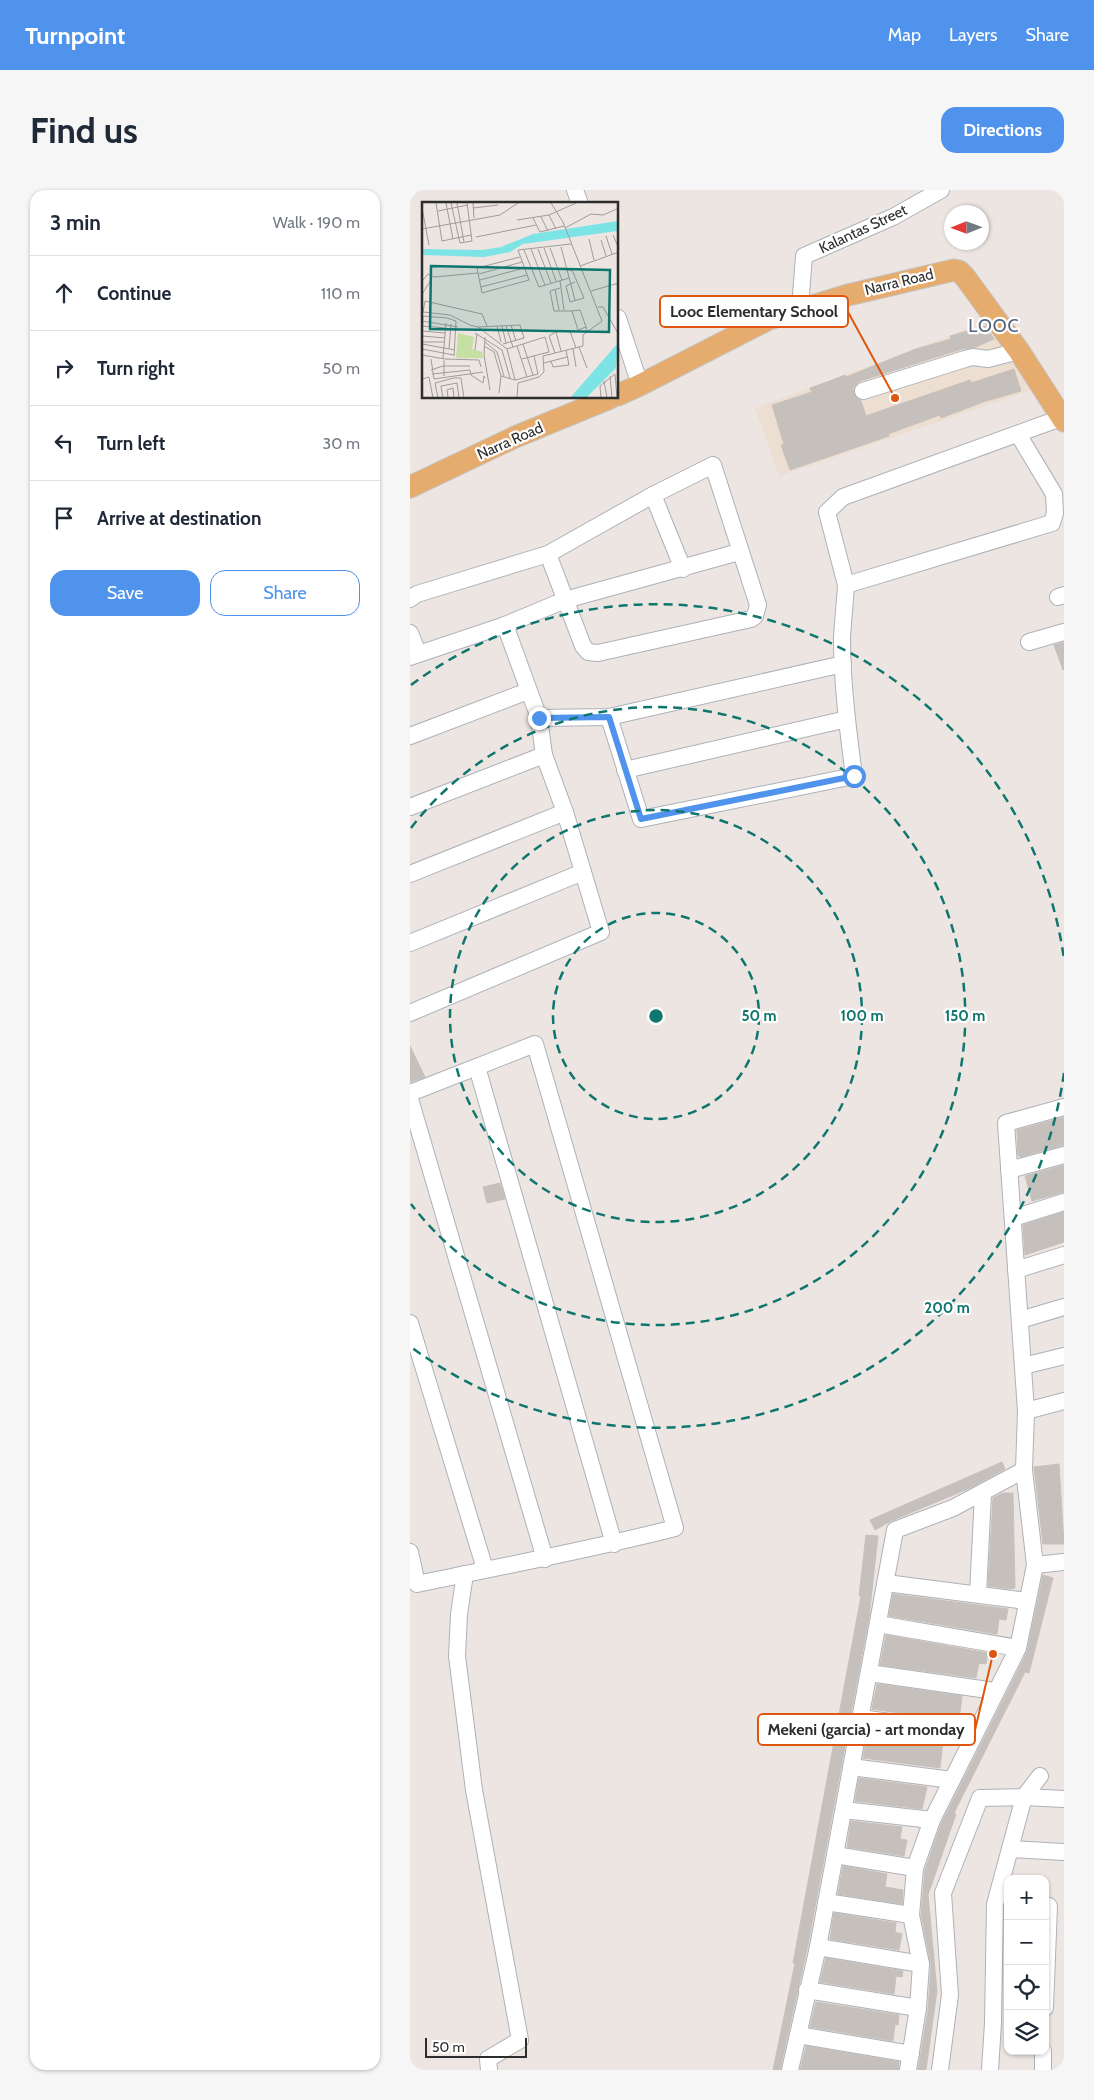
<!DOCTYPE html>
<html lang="en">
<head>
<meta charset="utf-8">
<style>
  body { margin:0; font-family:Cabin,sans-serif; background:#f6f6f7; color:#1f2937 }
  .controls { position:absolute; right:15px; bottom:15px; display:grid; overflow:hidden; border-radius:10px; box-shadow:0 1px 4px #0004 }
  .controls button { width:45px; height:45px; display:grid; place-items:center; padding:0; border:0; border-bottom:1px solid #e0e1e3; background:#fff; color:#1f2937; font:25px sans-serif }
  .compass { position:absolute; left:534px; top:15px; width:45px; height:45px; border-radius:50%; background:#fff; box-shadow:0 1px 4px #0004; rotate:269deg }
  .scale { position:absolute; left:15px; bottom:12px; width:102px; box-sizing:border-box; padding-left:5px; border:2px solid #2d2d2d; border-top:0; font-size:14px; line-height:18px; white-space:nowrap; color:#2d2d2d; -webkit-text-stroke:4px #fff; paint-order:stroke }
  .stop { position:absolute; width:15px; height:15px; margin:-11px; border:4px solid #4f93ec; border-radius:50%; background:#fff }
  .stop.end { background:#4f93ec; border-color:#fff; box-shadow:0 1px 5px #0008 }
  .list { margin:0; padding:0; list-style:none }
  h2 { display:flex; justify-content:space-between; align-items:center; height:65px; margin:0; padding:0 20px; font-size:21px }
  h2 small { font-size:16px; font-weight:400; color:#747a83 }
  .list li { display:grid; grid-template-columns:32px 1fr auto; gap:15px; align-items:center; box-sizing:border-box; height:75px; padding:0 20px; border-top:1px solid #e0e1e3 }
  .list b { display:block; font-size:19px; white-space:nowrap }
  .list em { font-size:16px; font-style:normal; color:#747a83 }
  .actions { display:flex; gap:10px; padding:15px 20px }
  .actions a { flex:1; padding:11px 0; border:1px solid #4f93ec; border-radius:15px; text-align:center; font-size:18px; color:#4f93ec }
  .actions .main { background:#4f93ec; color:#fff }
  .icon { flex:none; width:28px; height:28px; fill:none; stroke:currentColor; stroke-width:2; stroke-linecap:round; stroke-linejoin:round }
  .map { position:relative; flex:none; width:654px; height:1880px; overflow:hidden; border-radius:15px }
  header { display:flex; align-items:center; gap:30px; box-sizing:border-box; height:70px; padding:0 25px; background:#4f93ec; color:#fff }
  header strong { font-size:24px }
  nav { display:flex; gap:28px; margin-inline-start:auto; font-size:18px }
  .intro { display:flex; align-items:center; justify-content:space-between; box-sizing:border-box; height:120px; padding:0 30px }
  h1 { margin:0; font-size:35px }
  .button { padding:12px 22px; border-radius:15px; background:#4f93ec; color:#fff; font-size:18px; font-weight:700 }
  main { display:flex; gap:30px; padding:0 30px }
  aside { flex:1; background:#fff; border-radius:15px; box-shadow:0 1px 4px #0004 }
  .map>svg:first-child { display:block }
  .education { fill:#edded2 }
  .building { fill:#c6c0bc; stroke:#c9c0ba }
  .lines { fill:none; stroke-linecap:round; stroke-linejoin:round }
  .minor-casing { stroke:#adb2b8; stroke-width:18 }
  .major-casing { stroke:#c4c4c4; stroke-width:23 }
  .minor { stroke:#fff; stroke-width:16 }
  .major { stroke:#e6ac6d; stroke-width:21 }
  .route { stroke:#4f93ec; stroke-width:6 }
  .ring { fill:none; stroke:#0f766e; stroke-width:2.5; stroke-dasharray:9 6 }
  .labels { text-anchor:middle; stroke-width:4.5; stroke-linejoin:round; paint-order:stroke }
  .street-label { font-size:15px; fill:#2d2d2d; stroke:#fff }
  .quarter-label { font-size:18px; letter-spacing:1px; fill:#50627b; stroke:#fff }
  .inset-road { fill:none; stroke:#a09b99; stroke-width:1 }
  .view { fill:#0f766e; fill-opacity:0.15; stroke:#0f766e; stroke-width:2.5 }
  .inset-edge { fill:none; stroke:#2d2d2d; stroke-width:2.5 }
  .centre { fill:#0f766e; stroke:#fff; stroke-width:2.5 }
  .ring-label { font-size:15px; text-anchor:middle; font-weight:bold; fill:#0f766e; stroke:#fff; stroke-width:4.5; stroke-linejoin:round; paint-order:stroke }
  .leader { fill:none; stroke:#df570e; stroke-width:2 }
  .callout-dot { fill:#df570e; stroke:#fff; stroke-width:2 }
  .callout { fill:#fff; stroke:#df570e; stroke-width:2 }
  .callout-label { font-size:16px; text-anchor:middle; font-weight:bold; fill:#2d2d2d }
</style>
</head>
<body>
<header>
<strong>Turnpoint</strong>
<nav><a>Map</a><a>Layers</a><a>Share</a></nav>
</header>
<div class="intro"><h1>Find us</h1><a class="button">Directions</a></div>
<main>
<aside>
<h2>3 min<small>Walk · 190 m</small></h2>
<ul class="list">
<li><svg class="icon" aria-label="ahead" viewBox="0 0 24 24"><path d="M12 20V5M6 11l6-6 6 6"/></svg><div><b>Continue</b></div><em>110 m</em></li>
<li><svg class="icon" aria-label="right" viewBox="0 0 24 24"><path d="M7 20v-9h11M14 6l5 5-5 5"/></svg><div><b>Turn right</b></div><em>50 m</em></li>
<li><svg class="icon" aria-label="left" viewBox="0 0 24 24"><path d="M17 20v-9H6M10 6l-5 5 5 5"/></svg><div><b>Turn left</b></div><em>30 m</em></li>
<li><svg class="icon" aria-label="arrive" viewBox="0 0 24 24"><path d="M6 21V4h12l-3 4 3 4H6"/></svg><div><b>Arrive at destination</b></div></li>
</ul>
<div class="actions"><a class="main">Save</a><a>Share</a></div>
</aside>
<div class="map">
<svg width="654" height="1880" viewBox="0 0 654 1880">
  <rect width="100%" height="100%" fill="#ede5e1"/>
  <path class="education" d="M580,131l48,67 -259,88 -24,-68z"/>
  <g class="building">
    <path d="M575,136l9,13 -18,8 -14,2 -102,32 -7,7 1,6 7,7 5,15 104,-36 1,3 43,-14 7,22 -38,11 -42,16 -1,-3 -52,19 1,2 -99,34 -9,-25 3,-1 -12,-39 40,-13 -2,-4 17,-6 18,-7 1,2 70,-28 35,-10 -1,-3 21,-6 1,2z"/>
    <path d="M654,452v27l-1,1 -9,-25z"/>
    <path d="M0,856l15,31 -15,5z"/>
    <path d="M654,927v28l-44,12 -2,-2 -1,-25z"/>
    <path d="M654,975v27l-32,9 -7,-25z"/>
    <path d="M90,993l5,16 -18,4 -4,-16z"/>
    <path d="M654,1022v30l-39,13 -2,-30z"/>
    <path d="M592,1272l3,7 -35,19 -79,33 -16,9 -5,-10z"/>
    <path d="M649,1274l5,80h-21l-9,-77z"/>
    <path d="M593,1303h10l2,95 -4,1 -23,-3 5,-88z"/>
    <path d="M456,1345l12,1 -9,81 -61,328 -28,125h-7l22,-107h-2l68,-367h-2z"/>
    <path d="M633,1385l10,3 -24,95 -4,-1 -71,141 2,1 -28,81 9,96 -11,79h-8l10,-60 3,-45 -10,-51 4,-44 16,-46 86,-172z"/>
    <path d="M483,1404l115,15 -2,11 -7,-1 -2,15 -108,-18z"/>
    <path d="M476,1445l102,18 -2,11 -7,-1 -3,15 -96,-13z"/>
    <path d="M467,1494l85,12 -3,26 -87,-13z"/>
    <path d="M458,1539l75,11 -3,28 -77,-10z"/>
    <path d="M449,1588l68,9 -5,22 -67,-8z"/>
    <path d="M441,1631l51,6 -2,12 7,1 -3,16 -57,-9z"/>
    <path d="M433,1676l44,8 -2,13 18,3 -1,14 -64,-10z"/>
    <path d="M424,1723l62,10 -1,9 7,2 -3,16 -69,-11z"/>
    <path d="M416,1768l77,13 -1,6 -6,-1 -2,18 -74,-12z"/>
    <path d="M406,1812l83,13 -1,10 -3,-1 -2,17 -83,-14z"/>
    <path d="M396,1856l93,16 -1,8h-98z"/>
  </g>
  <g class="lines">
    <defs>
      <g id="minor">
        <path d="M165,0l5,14"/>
        <path d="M390,118l4,-52 89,-39 48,-27"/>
        <path d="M208,128l22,67"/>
        <path d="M453,201l102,-32 8,-2 15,2 31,-8"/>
        <path d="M608,244l36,60 1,19 -3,10 -206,62 -19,-73 16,-15 218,-79"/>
        <path d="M243,305l30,74"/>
        <path d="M648,407l6,-2"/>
        <path d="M0,409l7,-5 131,-40 105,-59 60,-30 45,140 -3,11 -4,3 -153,34 -10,-1 -5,-6 -35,-92"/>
        <path d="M0,443l8,20"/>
        <path d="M619,452l35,-10"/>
        <path d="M0,467l95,-32 60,-25 174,-48"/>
        <path d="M199,527l32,102 213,-43c-6,-46 -12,-92 -12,-138 1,-18 3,-36 4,-53"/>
        <path d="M129,528l70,-1 234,-53"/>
        <path d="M0,546l118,-45"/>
        <path d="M215,580l222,-51"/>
        <path d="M0,617l134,-52"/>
        <path d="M0,684l155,-62"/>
        <path d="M0,753l173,-71"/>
        <path d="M0,823l191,-81 -36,-120 -21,-57 -5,-37 -34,-93"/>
        <path d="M67,877l137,477"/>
        <path d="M0,903l125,-49 140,484c-86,22 -172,38 -258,56l-7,-32"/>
        <path d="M0,909l135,460"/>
        <path d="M599,980l55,-15"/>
        <path d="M603,1028l51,-16"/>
        <path d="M606,1080l48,-15"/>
        <path d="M610,1130l44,-13"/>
        <path d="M0,1133l75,246"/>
        <path d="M613,1176l41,-10"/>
        <path d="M616,1221l38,-10"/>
        <path d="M625,1375l29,-3"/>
        <path d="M55,1384l-6,40 -2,42 17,134 46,250 -32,19 1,11"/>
        <path d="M476,1393l141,18"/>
        <path d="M568,1404l5,-101"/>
        <path d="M468,1434l140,24"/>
        <path d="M459,1483l126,18"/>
        <path d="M451,1528l113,16"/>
        <path d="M441,1577l101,13"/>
        <path d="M434,1620l88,10"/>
        <path d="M600,1659l54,3"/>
        <path d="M425,1665l80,13"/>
        <path d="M416,1712l85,13"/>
        <path d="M408,1757l103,17"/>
        <path d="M397,1800l111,18"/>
        <path d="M635,1818l4,-102"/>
        <path d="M388,1845l113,19"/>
        <path d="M380,1880l28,-123 77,-417 58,-22 71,-38"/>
        <path d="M498,1880l10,-62 3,-44 -10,-49 4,-47 17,-48 86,-172 17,-83 -11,-95 2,-59 -20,-288 58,-16"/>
        <path d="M530,1880l10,-75 -7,-102 37,-95 44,-1 40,2"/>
        <path d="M580,1880l3,-47 2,-119 29,-107 16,-21"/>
        <path d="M633,1880v-19"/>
      </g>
      <g id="major">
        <path d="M208,205l22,-10 129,-66 79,-24 106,-25 5,1 6,6 54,74 45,70"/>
        <path d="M0,297l105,-50 95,-39"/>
      </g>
    </defs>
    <use href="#minor" class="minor-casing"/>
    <use href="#major" class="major-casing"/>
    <use href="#minor" class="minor"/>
    <use href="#major" class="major"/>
  </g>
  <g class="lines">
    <path class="route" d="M129,528l70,-1 32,102 213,-43"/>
  </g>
  <g class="ring">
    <circle cx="246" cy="826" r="103"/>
    <circle cx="246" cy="826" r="206"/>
    <path d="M1 638A309 309 0 1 1 1 1014"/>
    <path d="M654 883A412 412 0 0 1 1 1157M1 495A412 412 0 0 1 654 769"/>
  </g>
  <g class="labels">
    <g class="street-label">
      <text transform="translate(453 39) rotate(-25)" y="5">Kalantas Street</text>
      <text transform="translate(489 92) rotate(-14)" y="5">Narra Road</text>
      <text transform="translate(100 251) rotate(-24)" y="5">Narra Road</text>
    </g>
    <g class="quarter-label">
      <text x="584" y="142">LOOC</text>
    </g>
  </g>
  <g transform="translate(12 12)">
    <rect width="196" height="196" fill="#ede5e1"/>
    <path d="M36,131l16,4 -2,12 10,3 1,6h-27z" fill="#c6dfa2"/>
    <path d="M196,19l-1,10 -94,13 -13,8 -26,5 -62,-2v-6l60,1 19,-3 32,-13zM196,141l-2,25 -30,30h-16z" fill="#7de4e6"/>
    <path class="inset-road" d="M14,1l6,38 29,-6M24,1l7,36M29,1l9,40 12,-2 -5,-38M35,1l7,39M51,1l1,15M0,6l7,37M51,6l25,-3M16,9l30,-6M127,13l7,14M119,15l7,14M111,16l7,14 24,-6M95,18l32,-5 27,-12M143,26l26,-14 12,1 16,-7M0,27l78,-14 18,-12M191,33l6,14M184,34l6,18M54,35l60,-12M167,37l5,21M179,38l5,16M139,45l14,53M122,46l12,33M128,46l12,32M109,47l14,36M116,47l13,34M102,48l15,37 30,-9M98,55l-43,11 5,25 47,-13 -11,-30 53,-6M158,64l39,-14M144,68h6l12,28 -14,4 -4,-16 9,-4M57,72l43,-12M1,78l5,-6 6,3 44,-4M58,78l44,-12M138,79l4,29M59,85l46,-12M138,86l-10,3 4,20h18M133,87l4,21M169,89l28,-8M0,92l9,-14M176,105h5l16,28M0,119l36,6M89,123l5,16M0,124l24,2M65,124l-5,-12 -57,-13 -2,11 27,3 20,10 8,2 42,-2 4,13 -21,6M75,124l4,16M80,124l4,17M84,124l7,21M56,125l29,22 8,31M164,125l-8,3 -6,-19 8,-1 6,17 1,4M0,129l23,2M148,129l6,17M53,131l27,17 8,28M0,134l23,2M63,135l-1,18 6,35M1,140h21M63,140l12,10 7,24M0,142l1,-28 24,2 9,3 -2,35M0,142l33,6M101,142l10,31M62,144l10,6 7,24 -2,17M95,144l10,31M157,145l8,21M0,147l32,6M27,147l2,-25M85,147l38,-12 4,15 -27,7M151,147l3,18M53,148l2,-16M133,151l-6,-17 7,-4 5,19M0,153l23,4M21,156l3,-35M9,157l3,20 49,-7M23,157l34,1 2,7M22,158v16M129,159l2,6 16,-2 -3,-15M122,161l23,-6M9,168l12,-4h27M10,172l38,-4 1,5 12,8 1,-7 1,2M79,174l14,4 23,-6 -4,-18M188,174l2,22M0,177l7,-2 4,21M182,179l3,17M16,196l-3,-15 19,-5h7l3,20M21,196l-2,-12 16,-3 2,15M26,196l-1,-8 6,-2 1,10M95,196l1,-15 21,-6 5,-5 -1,-16 40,-10v-11l19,-14 -39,-99 -12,-19M179,196l-1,-12 15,-12 2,24"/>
    <path class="view" d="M9,64l179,4 -1,62 -179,-3z"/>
    <rect width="196" height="196" class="inset-edge"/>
  </g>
  <circle cx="246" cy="826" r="8" class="centre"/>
  <g class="ring-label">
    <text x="349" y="831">50 m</text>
    <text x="452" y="831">100 m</text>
    <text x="555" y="831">150 m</text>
    <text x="537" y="1123">200 m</text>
  </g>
  <path class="leader" d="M485 208L438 122M583 1464L565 1540"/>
  <g class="callout-dot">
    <circle cx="485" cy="208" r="5"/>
    <circle cx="583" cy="1464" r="5"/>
  </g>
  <g class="callout">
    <rect x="250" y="106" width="188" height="31" rx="5"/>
    <rect x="348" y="1524" width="217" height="31" rx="5"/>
  </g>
  <g class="callout-label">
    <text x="344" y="127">Looc Elementary School</text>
    <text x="456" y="1545">Mekeni (garcia) - art monday</text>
  </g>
</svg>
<div class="controls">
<button>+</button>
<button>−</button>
<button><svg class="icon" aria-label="locate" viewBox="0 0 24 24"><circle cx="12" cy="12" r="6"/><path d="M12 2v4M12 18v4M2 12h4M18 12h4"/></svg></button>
<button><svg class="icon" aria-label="layers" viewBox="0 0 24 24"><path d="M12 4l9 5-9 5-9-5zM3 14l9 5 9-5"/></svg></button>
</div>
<svg class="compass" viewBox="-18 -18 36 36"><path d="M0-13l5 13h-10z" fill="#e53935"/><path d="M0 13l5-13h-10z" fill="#747a83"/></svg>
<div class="scale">50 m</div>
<div class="stop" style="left:444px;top:586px"></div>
<div class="stop end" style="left:129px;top:528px"></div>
</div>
</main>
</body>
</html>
